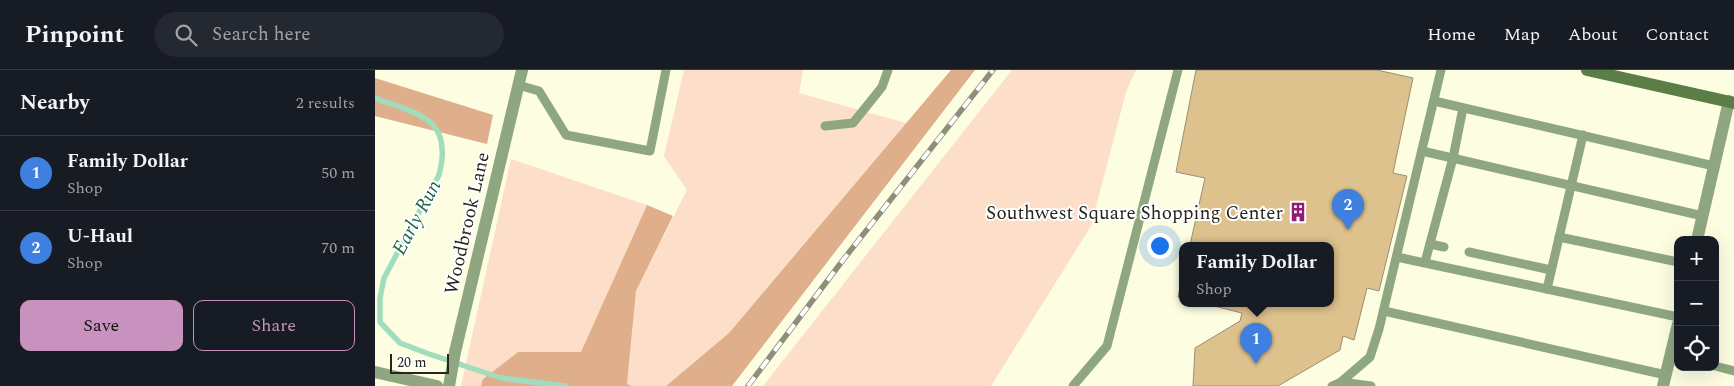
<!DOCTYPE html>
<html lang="en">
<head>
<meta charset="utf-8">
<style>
  body { margin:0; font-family:Spectral,serif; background:#242831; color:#f1f3f6 }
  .controls { position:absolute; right:15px; bottom:15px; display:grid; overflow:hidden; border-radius:10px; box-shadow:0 5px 20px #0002 }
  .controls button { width:45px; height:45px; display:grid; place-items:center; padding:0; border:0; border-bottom:1px solid #363941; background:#171b24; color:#f1f3f6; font:25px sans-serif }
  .scale { position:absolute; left:15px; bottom:12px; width:59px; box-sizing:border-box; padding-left:5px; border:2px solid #26261c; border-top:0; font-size:14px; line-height:18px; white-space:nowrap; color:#26261c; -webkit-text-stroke:4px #fff; paint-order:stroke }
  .you { position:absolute; left:784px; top:175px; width:18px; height:18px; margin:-12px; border:4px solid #fff; border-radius:50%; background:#1a73e8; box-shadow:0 0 0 8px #1a73e833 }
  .badge { display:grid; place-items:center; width:32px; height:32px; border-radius:50%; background:#c792bd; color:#fff; font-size:16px; font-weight:700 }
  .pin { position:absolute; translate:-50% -41px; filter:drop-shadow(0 1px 2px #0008) }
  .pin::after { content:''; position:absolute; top:26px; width:18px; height:15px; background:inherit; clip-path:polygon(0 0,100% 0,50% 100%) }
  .popup { position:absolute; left:804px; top:172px; width:155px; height:65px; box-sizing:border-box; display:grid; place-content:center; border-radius:10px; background:#171b24; filter:drop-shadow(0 1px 4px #0005); font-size:16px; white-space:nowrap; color:#9ea1a6 }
  .popup b { font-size:19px; color:#f1f3f6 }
  .popup::after { content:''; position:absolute; left:50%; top:100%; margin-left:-10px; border:10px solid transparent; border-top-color:#171b24 }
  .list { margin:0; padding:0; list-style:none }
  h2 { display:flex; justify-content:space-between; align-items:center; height:65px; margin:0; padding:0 20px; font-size:21px }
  h2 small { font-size:16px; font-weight:400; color:#9ea1a6 }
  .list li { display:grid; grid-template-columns:32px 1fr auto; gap:15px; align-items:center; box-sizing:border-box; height:75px; padding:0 20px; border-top:1px solid #363941 }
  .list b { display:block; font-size:19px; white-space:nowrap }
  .list p { margin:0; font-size:16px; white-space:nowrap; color:#9ea1a6 }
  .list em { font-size:16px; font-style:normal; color:#9ea1a6 }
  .actions { display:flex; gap:10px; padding:15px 20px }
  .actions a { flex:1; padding:11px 0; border:1px solid #c792bd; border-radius:10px; text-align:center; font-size:18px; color:#c792bd }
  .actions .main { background:#c792bd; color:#111 }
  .icon { flex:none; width:28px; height:28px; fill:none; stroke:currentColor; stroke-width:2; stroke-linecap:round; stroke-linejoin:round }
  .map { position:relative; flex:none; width:1359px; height:316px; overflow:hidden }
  header { display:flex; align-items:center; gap:30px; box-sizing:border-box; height:70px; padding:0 25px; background:#171b24; border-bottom:1px solid #363941 }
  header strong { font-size:24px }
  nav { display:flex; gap:28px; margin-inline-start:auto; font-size:18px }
  .search { width:350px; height:45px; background:#242831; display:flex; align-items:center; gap:12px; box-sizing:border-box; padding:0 18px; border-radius:28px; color:#9ea1a6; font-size:19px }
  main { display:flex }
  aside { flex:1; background:#171b24 }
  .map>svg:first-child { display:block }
  .green { fill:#fddec8 }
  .forest { fill:#dfae8a }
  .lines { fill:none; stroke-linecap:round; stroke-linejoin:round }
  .stream { stroke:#a1ddbd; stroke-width:5.5 }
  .building { fill:#dec28d; stroke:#9a8e77 }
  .lane { stroke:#8ea781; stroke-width:9 }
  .street { stroke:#8ea781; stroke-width:12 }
  .secondary { stroke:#5a7e45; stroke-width:12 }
  .rail-casing { stroke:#8e8e7c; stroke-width:5.5 }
  .rail { stroke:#fff; stroke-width:4; stroke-dasharray:11; stroke-linecap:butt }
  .labels { text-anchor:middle; stroke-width:4; stroke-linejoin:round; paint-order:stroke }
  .poi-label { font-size:19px; fill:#26261c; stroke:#fff; text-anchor:end }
  .street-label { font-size:19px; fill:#26261c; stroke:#fff }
  .water-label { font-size:20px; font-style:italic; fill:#226648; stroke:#fff }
</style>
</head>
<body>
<header>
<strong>Pinpoint</strong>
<div class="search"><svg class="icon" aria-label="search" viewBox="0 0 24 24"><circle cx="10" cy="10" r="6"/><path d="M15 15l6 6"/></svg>Search here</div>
<nav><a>Home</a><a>Map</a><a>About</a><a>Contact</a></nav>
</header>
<main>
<aside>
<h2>Nearby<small>2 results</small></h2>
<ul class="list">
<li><span class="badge" style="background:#3f7fe0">1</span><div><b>Family Dollar</b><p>Shop</p></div><em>50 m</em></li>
<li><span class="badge" style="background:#3f7fe0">2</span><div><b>U-Haul</b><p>Shop</p></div><em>70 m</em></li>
</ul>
<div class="actions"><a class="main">Save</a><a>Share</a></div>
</aside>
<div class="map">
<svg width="1359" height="316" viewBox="0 0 1359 316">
  <rect width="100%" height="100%" fill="#fcfde1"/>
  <g class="green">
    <path d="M309,0h119l-4,23 107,30 -177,210 -63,53h-34l-5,-2 9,-93 51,-101 -23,-34z"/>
    <path d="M637,0h124l-10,22 -35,134 -100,160h-228z"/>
    <path d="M136,89l136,46 -66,147h-63l-35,27 -2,7h-20z"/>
  </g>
  <g class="forest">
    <path d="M576,0h24l-243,316h-66l63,-53z"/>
    <path d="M0,8l118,37 -6,29 -112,-28z"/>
    <path d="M272,135l26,11 -37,75 -9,93 5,2h-151l2,-7 35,-27h63z"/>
  </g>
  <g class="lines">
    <path class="stream" d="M0,28c43,16 79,20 64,77l-55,103 -4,20v24l20,21 29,11 72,24 65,8"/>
  </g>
  <g class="building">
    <path d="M821,0h181l36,8 -20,95 14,3 -28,115 -12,-3 -13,52 -11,-4 -3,14 -62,36h-85l2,-38 45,-27 2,-8 -40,-10h128v-58h-140l15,-67 -29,-6z"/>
    <path d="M807,209v19l-4,-1z"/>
  </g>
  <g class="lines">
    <g class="lane">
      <path d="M143,15l21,6 27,44 84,16 16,-81"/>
      <path d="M1059,31l280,65"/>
      <path d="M450,56l28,-3 29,-36 6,-17"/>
      <path d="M1047,81l281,65"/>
      <path d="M1184,167l119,25"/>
      <path d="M1055,174l14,3"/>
      <path d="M1094,182l82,18"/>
      <path d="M1022,187l281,60"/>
      <path d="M1050,192l28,-104 10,-50"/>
      <path d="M1172,219l36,-154"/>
      <path d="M1009,241l282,64"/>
      <path d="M1340,296l19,5"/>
      <path d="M966,312l30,4"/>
      <path d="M698,316l34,-40 71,-276"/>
      <path d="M957,316l9,-4 29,-25 9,-28 62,-259"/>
    </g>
    <g class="street">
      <path d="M1322,170l32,-139"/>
      <path d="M0,302l62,14"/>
      <path d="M74,316l6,-34 67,-282"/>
      <path d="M1288,316l15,-62"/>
    </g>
    <path class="secondary" d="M1212,0l147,33"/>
    <defs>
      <path id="rail" d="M373,316l95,-126 150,-190"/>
    </defs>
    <use href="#rail" class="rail-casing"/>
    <use href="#rail" class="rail"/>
  </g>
  <defs>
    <symbol id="building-bare" viewBox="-9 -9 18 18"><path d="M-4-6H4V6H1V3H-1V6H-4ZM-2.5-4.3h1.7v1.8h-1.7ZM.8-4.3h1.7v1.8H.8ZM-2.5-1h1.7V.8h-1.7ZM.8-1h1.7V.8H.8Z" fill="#931b78" stroke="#fff" stroke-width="2.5" paint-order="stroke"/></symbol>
  </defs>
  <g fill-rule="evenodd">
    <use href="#building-bare" x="909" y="128" width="28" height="28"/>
  </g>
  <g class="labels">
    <g class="poi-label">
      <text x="908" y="149">Southwest Square Shopping Center</text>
    </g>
    <g class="street-label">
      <text transform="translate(91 153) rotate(-77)" y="7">Woodbrook Lane</text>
    </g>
    <g class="water-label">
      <text transform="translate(41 147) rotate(-62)" y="7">Early Run</text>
    </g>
  </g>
</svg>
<div class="controls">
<button>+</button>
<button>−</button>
<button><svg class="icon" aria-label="locate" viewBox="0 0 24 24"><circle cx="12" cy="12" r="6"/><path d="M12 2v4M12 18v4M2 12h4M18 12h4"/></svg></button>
</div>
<div class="scale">20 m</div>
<div class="you"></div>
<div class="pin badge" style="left:881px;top:294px;background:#3f7fe0">1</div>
<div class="popup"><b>Family Dollar</b>Shop</div>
<div class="pin badge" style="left:973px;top:160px;background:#3f7fe0">2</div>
</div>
</main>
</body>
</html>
